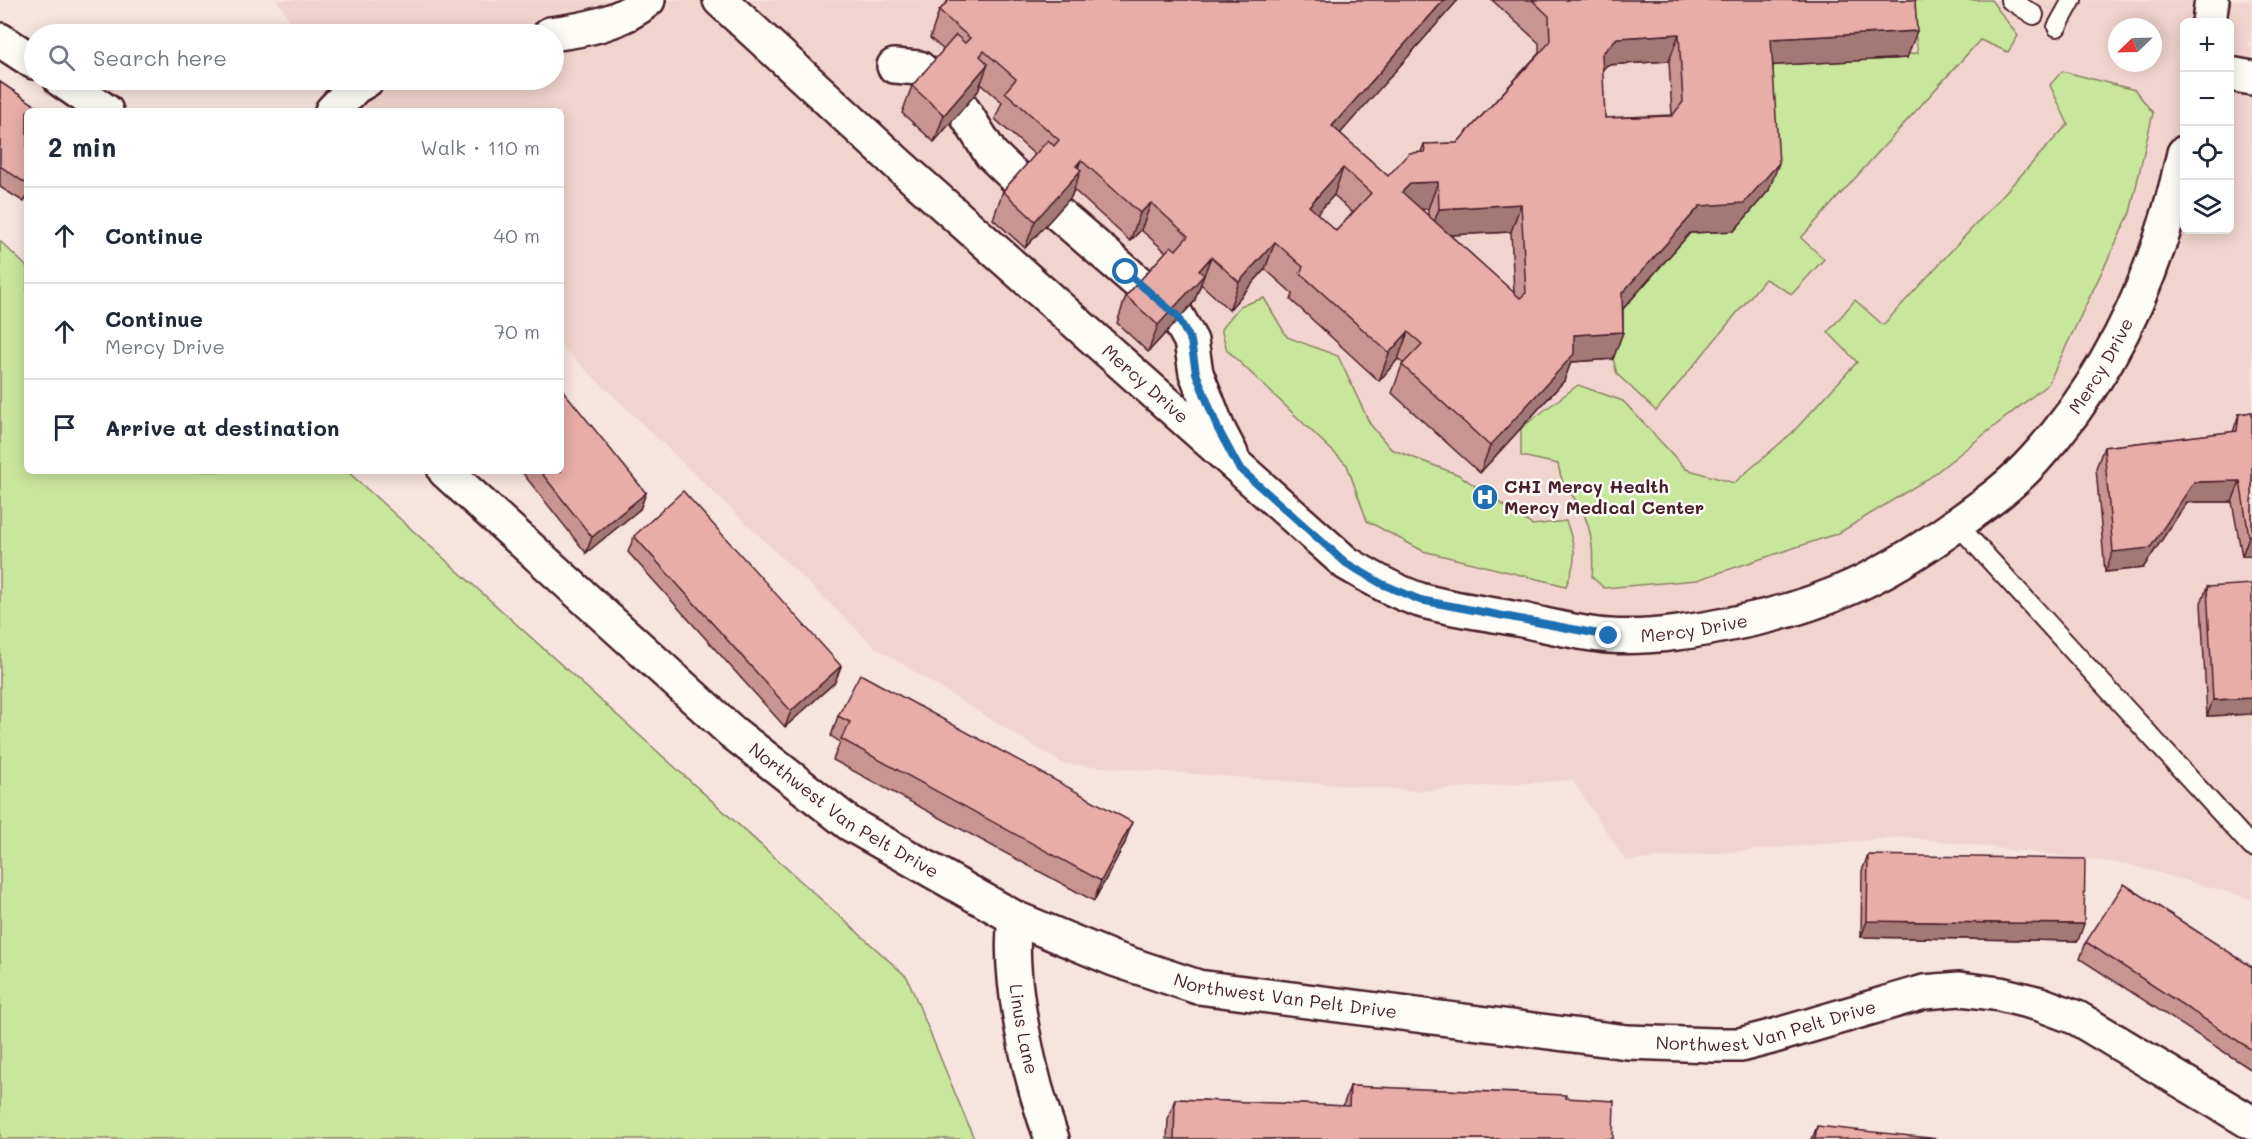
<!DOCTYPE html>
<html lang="en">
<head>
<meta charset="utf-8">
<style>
  body { margin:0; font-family:Mali,sans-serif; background:#f6f6f7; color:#1f2937 }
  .controls { position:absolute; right:18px; top:18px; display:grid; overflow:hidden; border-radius:9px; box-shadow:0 3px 15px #0003 }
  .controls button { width:54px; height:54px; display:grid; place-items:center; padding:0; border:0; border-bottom:2px solid #e0e1e3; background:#fff; color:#1f2937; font:30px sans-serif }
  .compass { position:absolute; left:2108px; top:18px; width:54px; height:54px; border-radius:50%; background:#fff; box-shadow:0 3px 15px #0003; rotate:247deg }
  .stop { position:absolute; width:18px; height:18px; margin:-14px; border:4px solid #1f6fb2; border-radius:50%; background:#fff }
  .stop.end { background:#1f6fb2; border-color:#fff; box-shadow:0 2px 6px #0008 }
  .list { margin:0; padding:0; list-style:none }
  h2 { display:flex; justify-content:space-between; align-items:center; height:78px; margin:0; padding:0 24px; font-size:26px }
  h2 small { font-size:20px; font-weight:400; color:#747a83 }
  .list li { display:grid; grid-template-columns:39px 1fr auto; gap:18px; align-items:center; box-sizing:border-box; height:96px; padding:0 24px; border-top:2px solid #e0e1e3 }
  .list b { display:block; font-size:22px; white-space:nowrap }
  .list p { margin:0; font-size:20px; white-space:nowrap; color:#747a83 }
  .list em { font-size:20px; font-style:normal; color:#747a83 }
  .icon { flex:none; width:33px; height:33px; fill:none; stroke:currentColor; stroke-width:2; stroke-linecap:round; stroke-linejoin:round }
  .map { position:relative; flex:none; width:2252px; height:1139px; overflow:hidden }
  .search { position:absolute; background:#fff; box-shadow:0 3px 15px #0003; left:24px; top:24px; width:540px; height:66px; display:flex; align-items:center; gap:15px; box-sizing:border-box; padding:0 21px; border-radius:33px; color:#747a83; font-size:22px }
  .panel { position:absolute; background:#fff; box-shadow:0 3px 15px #0003; left:24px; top:108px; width:540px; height:366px; border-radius:9px }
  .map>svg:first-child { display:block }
  .built { fill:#f2d4ce; fill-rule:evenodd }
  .green { fill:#c9e69d; stroke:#8a8264; stroke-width:1.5 }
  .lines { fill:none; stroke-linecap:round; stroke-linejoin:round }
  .lane-casing { stroke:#4a1f2b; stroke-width:22 }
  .street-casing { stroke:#4a1f2b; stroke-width:38 }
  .secondary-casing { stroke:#4a1f2b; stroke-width:38 }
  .lane { stroke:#fdfcf7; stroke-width:18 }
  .street { stroke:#fdfcf7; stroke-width:33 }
  .secondary { stroke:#fdfcf7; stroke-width:33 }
  .wall { fill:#c89590; stroke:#4a1f2b; stroke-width:1.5; fill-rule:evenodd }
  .shaded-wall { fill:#a27975; stroke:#4a1f2b; stroke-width:1.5 }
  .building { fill:#e8ada7; stroke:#4a1f2b; stroke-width:1.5; fill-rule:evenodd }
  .route { stroke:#1f6fb2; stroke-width:8 }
  .labels { text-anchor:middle; stroke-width:5; stroke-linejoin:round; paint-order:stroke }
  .street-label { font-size:18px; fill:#4a1f2b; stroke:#fdfcf7 }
  .poi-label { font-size:18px; font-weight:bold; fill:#4a1f2b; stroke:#fdfcf7; text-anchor:start }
</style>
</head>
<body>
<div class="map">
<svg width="2252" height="1139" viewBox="0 0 2252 1139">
  <rect width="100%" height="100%" fill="#f7e4df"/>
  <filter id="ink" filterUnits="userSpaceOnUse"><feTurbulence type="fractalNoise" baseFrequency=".0167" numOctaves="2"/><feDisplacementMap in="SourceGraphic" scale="12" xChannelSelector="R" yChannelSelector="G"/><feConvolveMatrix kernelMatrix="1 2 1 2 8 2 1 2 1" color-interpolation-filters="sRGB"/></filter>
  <g filter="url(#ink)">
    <path class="built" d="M277,0h1975v29l-4,17 4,1v852l-125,-35 -221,-27 -280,24 -54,-81 -155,11 -354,-27 -187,-116 -315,-302v-235h-211l-21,-31h225v-46h-255zM2184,22h46v208h-46zM2117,27h36v36h-36z"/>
    <g class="green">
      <path d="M1910,0h81l27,36 -10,16 -28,-12 -179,198 23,21 -32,35 -27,-15 -109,132 -39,-37 -4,-15v-39l155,-254 150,-13z"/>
      <path d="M2062,71l73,19 18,23 -23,100 -82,171 -119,94 -90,55 -142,47 -93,8 -12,-11c2,-24 0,-51 -13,-72 -13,-20 -16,-15 -21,-41l-37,-8v-28l57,-43 45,16 63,68 48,14 58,-50 65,-71 -29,-30 27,-32 28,25 185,-201 -18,-39z"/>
      <path d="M0,241l27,26v204h320l560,506 67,162h-974z"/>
      <path d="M1264,298l23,39 51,19 32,68 21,25 68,26 73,50 34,-4c10,28 12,37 0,65l-143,-35 -56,-30 -20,-56 -120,-115 -6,-21 19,-23z"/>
    </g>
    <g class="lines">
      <defs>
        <g id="lane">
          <path d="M2010,0l24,15"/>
          <path d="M2057,27l15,-27"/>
          <path d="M1957,524l295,323"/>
        </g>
        <g id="street">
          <path d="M550,34c34,-4 71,-11 98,-34"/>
          <path d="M0,40l34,22"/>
          <path d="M2230,74l22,4"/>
          <path d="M61,80l45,31"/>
          <path d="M332,111l23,-24 12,-7"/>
          <path id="s1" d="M445,471l287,261 118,92 165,94 99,41 84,28 429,55 86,3h27l31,-8 153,-45 36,-3 40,5 40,10 37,14 175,105"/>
          <path id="s2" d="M1015,918c-8,62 15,162 37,221"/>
        </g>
        <g id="secondary">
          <path id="s3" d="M720,0l178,164 448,399c24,14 47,28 74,37 33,10 69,13 102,20 29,6 58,14 87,16 45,3 93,-6 136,-15 79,-16 139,-45 204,-91 30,-22 60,-42 85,-70 79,-86 126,-194 150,-307"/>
          <path d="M2209,22l3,-22"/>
          <path d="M894,66l25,2 39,34 33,52 21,20 165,142 14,25 5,32 22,56 13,25"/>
        </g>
      </defs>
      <use href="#lane" class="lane-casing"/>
      <use href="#street" class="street-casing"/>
      <use href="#secondary" class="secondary-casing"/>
      <use href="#lane" class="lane"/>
      <use href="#street" class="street"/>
      <use href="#secondary" class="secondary"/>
    </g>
    <g class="wall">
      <path d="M949,0h509l-118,133 48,43 33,-24 3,-8 33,-1 82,-90v-10l-47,-43h423l-8,58 -134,7 -4,125 -35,41 -44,2 -67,76v23l-10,27 -42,3 -7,19 -84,92 -88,-80 10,-28 1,-2 -5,-4 -19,22 -88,-81 2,-6 -28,-25 -36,41 -28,-26 -7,18 -46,50 -31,-29 9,-27 40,-44 -25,-22 -11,11 -56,-51 -3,7 -46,51 -32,-29 10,-28 32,-36 -40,-36 7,-17 -21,-18 -3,7 -44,51 -32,-29 10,-27 32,-36 -14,-12 9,-27zM1669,61l3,54 -67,3 -3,-48 5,-5zM1334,195l19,18 -17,18 -19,-17zM1421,209h7v7zM1511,232l3,61 -64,-58z"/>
      <path d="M0,82l27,29v86l-3,5 -24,-15z"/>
      <path d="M2252,412v143l-10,1 -10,-54h-45l-44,66 -38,4 -9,-104 8,-21 129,-15 6,-18z"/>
      <path d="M521,471h40l85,22 -6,16 -54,44z"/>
      <path d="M634,536l207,130 -6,16 -50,45 -157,-175z"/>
      <path d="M2207,587l45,127 -45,2 -6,-113z"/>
      <path d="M838,716l287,127 -31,58 -261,-141 7,-18 -9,-6z"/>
      <path d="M1868,855l210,86 -217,-4 1,-66z"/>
      <path d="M2086,942l166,25v103l-172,-111z"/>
      <path d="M1350,1086l216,12 47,41h-446l1,-20 7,-20 168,7z"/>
      <path d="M1817,1126l-2,13h-3z"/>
    </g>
    <g class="shaded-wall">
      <path d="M1444,0h14l-135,153 9,-27z"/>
      <path d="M1917,31l-10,27 -146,8 10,-27z"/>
      <path d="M1679,34l-10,27 -62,4 -15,16 10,-27 15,-16z"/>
      <path d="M988,64l-10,27 -44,51 10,-27z"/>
      <path d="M1081,160l-6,16 6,-6 -10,27 -46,51 10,-27z"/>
      <path d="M1779,163l-10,27 -35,41 -44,2 -77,87 9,-27 78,-87z"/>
      <path d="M1343,168l-9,27 -35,39 10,-28z"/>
      <path d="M1438,182l-10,27 -27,1 1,-18 9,-9z"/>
      <path d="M1151,203l-10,27 -11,11 10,-28z"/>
      <path d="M1521,204l-10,28 -82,4 10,-27z"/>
      <path d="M1275,242l-10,27 -36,41 10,-28z"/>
      <path d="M1211,257l-17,45 -46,50 10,-27 41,-54z"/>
      <path d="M1408,332l-10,27 -19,22 10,-28z"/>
      <path d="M1623,332l-10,27 -42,3 -7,19 -84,92 10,-27 84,-111z"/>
      <path d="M2240,481l-8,21h-45l-44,66 -38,4 8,-20 81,-70z"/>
      <path d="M646,493l-6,16 -54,44 6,-16z"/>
      <path d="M2252,535v20l-10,1 7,-20z"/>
      <path d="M841,666l-6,16 -50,45 6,-16z"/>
      <path d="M2252,698v16l-45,2 6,-16z"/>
      <path d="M1132,822l-7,21 -31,58 7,-20z"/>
      <path d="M1867,921l217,3 -6,17 -217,-4z"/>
    </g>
    <g class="building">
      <path d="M949,0h495l-112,126 56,50 21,-23 16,-1 -1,-8 33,-1 93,-101 -1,-26 -17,-16h383l2,31 -146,8 8,124 -35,40 -44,3 -78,87 1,39 -49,3v19l-84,92 -88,-81 20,-21 -14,-12 -19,21 -89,-80 3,-6 -28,-25 -36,40 -28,-25 -12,14 5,4 -46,50 -32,-29 45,-50 5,4 12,-14 -37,-33 -11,10 -59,-53 -5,6 5,4 -46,51 -29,-27 -3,-3 45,-51 6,6 5,-6 -54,-48 11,-13 -32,-28 -4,5 8,8 -44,51 -32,-29 44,-51 9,8 5,-5 -31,-27zM1679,34l4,68 -11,14 -67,2 -3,-64 15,-16zM1343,168l28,25 -35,38 -27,-25zM1438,182l1,27 82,-5 5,89 -6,5 -118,-106 9,-9z"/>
      <path d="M0,82l44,29h-17v73l-27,-18z"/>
      <path d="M561,388l85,105 -54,44 -52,-66h21z"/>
      <path d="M2252,412v123l-3,1 -9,-55 -46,1 -44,66 -37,4 -9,-105 133,-16 2,-17z"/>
      <path d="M683,491l158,175 -50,45 -157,-175z"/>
      <path d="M2252,584v114l-39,2 -6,-113z"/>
      <path d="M860,674l272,148 -31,59 -260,-142 9,-17 -12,-6z"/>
      <path d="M1868,855l217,4 -1,65 -217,-3z"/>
      <path d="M2124,884l128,83v83l-166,-108z"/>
      <path d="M1350,1086l216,9v3l48,3 -1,38h-439l1,-40 174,7z"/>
      <path d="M1817,1126l122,13h-124z"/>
    </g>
  </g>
  <g class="lines" filter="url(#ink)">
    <path class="route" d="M1126,272l51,44 14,25 5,32 22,56 21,39 107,95 36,21 38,16 189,36"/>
  </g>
  <defs>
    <symbol id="hospital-disc" viewBox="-11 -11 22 22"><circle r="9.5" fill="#1f6fb2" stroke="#fdfcf7"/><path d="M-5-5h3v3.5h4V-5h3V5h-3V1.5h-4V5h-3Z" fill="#fff"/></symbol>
  </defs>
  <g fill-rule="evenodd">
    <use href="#hospital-disc" x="1470" y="482" width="30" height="30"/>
  </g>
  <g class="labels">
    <g class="street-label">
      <text dy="6" stroke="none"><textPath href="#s3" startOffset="1706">Mercy Drive</textPath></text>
      <text dy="6" stroke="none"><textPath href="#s3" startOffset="573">Mercy Drive</textPath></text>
      <text dy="6" stroke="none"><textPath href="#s3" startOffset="1203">Mercy Drive</textPath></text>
      <text dy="6" stroke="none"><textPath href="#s1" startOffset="525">Northwest Van Pelt Drive</textPath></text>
      <text dy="6" stroke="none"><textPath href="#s1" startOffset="1011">Northwest Van Pelt Drive</textPath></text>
      <text dy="6" stroke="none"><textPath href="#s1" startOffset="1497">Northwest Van Pelt Drive</textPath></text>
      <text dy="6" stroke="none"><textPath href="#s2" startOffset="112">Linus Lane</textPath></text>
    </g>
    <g class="poi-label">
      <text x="1504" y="493">CHI Mercy Health<tspan x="1504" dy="21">Mercy Medical Center</tspan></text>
    </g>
  </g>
</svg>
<div class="controls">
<button>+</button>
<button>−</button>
<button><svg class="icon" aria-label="locate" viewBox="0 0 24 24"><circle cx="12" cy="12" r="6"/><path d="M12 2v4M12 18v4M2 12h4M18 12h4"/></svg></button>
<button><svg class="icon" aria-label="layers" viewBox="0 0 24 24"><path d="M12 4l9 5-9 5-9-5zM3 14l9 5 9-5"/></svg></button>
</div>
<svg class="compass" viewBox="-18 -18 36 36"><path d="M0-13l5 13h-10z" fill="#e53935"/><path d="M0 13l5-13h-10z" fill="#747a83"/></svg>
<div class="stop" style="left:1126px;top:272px"></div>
<div class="stop end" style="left:1609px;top:636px"></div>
<div class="search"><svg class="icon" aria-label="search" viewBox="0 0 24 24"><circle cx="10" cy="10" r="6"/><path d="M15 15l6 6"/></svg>Search here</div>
<section class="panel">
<h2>2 min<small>Walk · 110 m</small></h2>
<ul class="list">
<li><svg class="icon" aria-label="ahead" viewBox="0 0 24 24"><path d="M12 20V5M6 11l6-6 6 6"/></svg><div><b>Continue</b></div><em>40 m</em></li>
<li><svg class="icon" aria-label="ahead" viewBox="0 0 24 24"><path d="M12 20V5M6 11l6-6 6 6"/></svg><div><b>Continue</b><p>Mercy Drive</p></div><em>70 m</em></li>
<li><svg class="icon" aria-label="arrive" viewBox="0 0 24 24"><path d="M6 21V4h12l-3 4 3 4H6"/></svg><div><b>Arrive at destination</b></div></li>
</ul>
</section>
</div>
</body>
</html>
